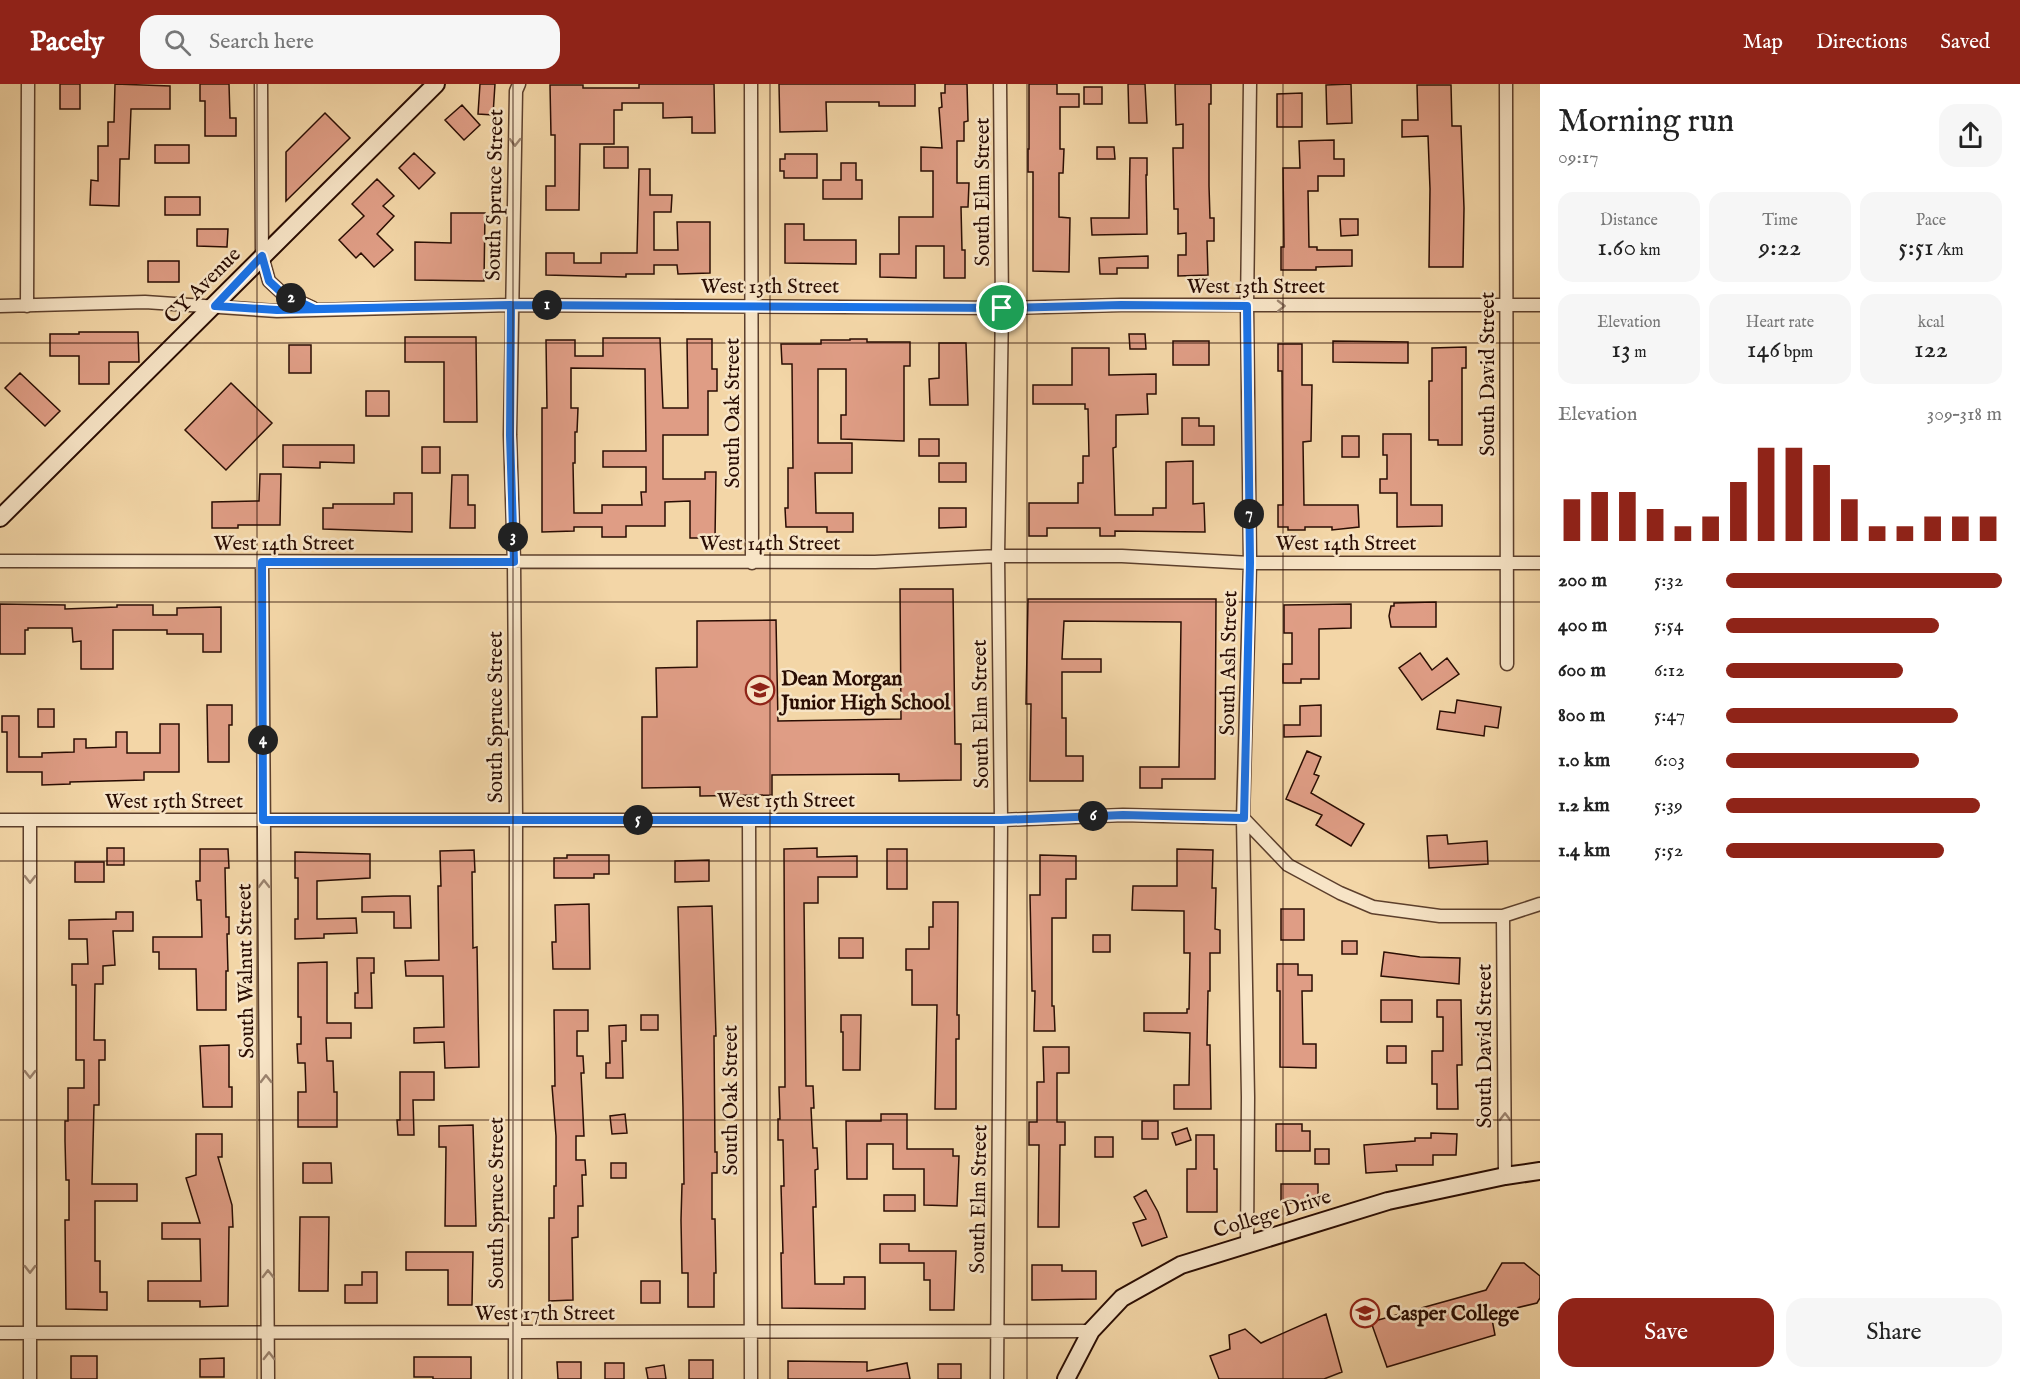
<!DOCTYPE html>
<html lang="en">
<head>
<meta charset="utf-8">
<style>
	body { margin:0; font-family:"IM FELL English",serif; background:#f6f6f6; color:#222; height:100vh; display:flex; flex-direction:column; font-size:22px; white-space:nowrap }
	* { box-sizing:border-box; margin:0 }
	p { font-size:20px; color:#767676 }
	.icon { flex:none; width:33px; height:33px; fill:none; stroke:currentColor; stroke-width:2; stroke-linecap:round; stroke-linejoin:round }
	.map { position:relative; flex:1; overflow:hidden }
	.drawer { display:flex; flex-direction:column; background:#fff; width:480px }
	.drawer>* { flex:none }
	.pin { position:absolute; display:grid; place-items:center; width:51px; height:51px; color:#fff; margin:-26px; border:3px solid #fff; border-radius:50%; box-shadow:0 2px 6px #0007 }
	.km { position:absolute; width:30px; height:30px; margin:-15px; border-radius:50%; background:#222; color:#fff; font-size:16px; line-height:30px; text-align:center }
	.round { display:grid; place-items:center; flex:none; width:63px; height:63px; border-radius:18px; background:#f6f6f6 }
	.summary { display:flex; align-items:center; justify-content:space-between; height:102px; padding:0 18px }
	h1 { font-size:33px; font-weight:600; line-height:45px }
	.stats { display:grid; grid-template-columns:repeat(3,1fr); gap:9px; height:102px; padding:6px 18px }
	.stats div { display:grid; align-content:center; border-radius:15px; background:#f6f6f6; text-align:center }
	.stats b { font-size:26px; font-weight:600 }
	.stats small { font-size:16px; font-weight:400 }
	.stats p { font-size:16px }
	.chart { height:168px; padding:12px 18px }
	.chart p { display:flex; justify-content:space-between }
	.chart svg { width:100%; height:108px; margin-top:6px; stroke:#8f2418; stroke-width:6 }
	.primary-button { display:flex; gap:12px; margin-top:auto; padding:12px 18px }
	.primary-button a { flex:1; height:69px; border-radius:18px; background:#8f2418; color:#fff; font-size:24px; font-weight:600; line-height:69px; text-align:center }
	.primary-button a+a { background:#f6f6f6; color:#222 }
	ul { padding:0 18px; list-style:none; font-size:20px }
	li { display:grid; grid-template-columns:96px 72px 1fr; align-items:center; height:45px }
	li i { height:15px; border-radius:8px; background:#8f2418 }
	header { display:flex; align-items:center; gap:36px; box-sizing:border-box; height:84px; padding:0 30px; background:#8f2418; color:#fff }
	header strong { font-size:28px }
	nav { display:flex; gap:33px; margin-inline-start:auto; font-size:21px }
	.search { width:420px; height:54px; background:#f6f6f6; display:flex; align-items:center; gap:15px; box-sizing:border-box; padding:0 21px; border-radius:18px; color:#767676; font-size:22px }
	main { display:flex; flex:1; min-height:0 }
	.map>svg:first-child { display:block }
</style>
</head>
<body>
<header>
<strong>Pacely</strong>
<div class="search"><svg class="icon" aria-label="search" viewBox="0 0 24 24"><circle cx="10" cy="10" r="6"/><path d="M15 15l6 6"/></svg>Search here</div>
<nav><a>Map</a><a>Directions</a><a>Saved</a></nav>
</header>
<main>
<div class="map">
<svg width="1540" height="1295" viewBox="0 0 1540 1295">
	<rect width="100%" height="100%" fill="#f3d6a7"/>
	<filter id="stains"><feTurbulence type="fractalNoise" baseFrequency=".00333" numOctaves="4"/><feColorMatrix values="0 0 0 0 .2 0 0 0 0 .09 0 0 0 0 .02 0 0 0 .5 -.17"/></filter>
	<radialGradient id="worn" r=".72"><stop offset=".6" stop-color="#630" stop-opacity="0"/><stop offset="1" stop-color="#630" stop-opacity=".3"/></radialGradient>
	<path fill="#df9d85" stroke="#2a0d03" stroke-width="1.5" fill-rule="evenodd" d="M60,0h20v25h-20z
		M115,0l55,2v23h-39l-2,50h-9l-1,47 -29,-1 1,-25 7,1v-35h10v-24h6z
		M200,0h29l1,34h6v18h-31v-35h-5z
		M480,0h15l-2,31 -15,-1z
		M639,0h75l1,49h-23v-16l-29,1v-15h-41v7h-8v34h-34l-1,66h-33v-24h9v-51h-4l-1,-50h33v3h56z
		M779,0h136v22h-36v-4h-53l1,29 -47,1z
		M945,0h22l1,37 -4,1v19h-7v42h12l-1,24h-7l1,43h3v28h-21v-32h-28v32l-36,-1v-23h19v-37h34v-46h-12v-24l21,1 -3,-40 3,-1 -1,-14h4z
		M1029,0h28v10h22v13h-19v42h4l-1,24h-4v44l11,1 -1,54 -36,-1v-99h-5v-23h1z
		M1128,0h17l2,39h-18z
		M1175,0h36v20h-2v82l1,32h4v23h-7l1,34 -30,1v-21h8v-22l-8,1v-25h-4l-1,-61h10v-24l-7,1z
		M1351,0l1,39 -25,1 -1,-39z
		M1417,1h34l1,41h9l3,82 -1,59h-34l1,-78 -2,-53 -26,1v-17h16z
		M1084,3h18v17h-18z
		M1302,9v34h-25v-33z
		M462,21l18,20 -16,15 -19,-20z
		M325,29l25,25 -64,63v-49z
		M1334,56v19h10v17h-26v15h-10l1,56h8v3h35v16l-36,1v3h-35v-23h3l-1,-79h17l-1,-27z
		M155,61h34v18h-34z
		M604,63h24v21h-24z
		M1097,63h17l1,12h-18z
		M414,69l21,20 -16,16 -20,-21z
		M785,70h32v24h-33v-7h-4v-12h5z
		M1130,74h17v17h-1l1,59 -55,1 -1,-17h38z
		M841,79h15v17h6v19h-39v-19h18z
		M639,85h11v26h22l-1,17h-17v38h24l-1,-28h33v51l-32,1 -1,-9h-23v9h-28v3l-80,-2v-22h28v10h27v-10h36z
		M377,95l17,17 -11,10 11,10 -17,18 16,16 -19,17 -13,-14 -5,5 -17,-18 25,-24 -12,-12z
		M165,113h35v18h-35z
		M451,129h34l-1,68 -69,-1v-38l36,1z
		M1340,135h18v16l-17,1z
		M785,140h19v16h52v24l-71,-1z
		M197,145h31l-1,18 -30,-1z
		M1148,172v12h-31v6h-17l-1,-16z
		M148,177h31v21h-31z
		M79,248h59l1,30h-30v22h-30v-28h-29v-22h29z
		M1129,250h16l1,15h-16z
		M405,253h71l1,85h-33v-60h-39z
		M603,254h57l3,70h25l-1,-69h25v30h5v22h-9v44h-45v44h42v-7h11l-1,66h-25v-37l-25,1v24h-39v11h-24v-10h-28v4l-32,1v-124h5l-1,-68h29v16h28zM571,284l74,1 1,82h-43v16h43v25h-5l1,13h-40v8h-28l-1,-50h2v-31h2l1,-24h-7z
		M850,255h17v3h43v24h-6v75l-63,-2v-24h5v-46h-28v74h34v30h-37l1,40h37v19h-26v-5h-41l-1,-19h3v-40h5l-1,-104h-10l-1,-20h40v-4h29z
		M1173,257h36v24h-36z
		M1333,257l75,1v21l-75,-1z
		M939,259h27l2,62h-38l-1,-26 10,-1z
		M1278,260h24v41h10l-1,56 -8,1 1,63h54l1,22 -27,3v-3h-27v3h-17v-3h-10v-22h5l-1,-134h-4z
		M289,261h22v28h-22z
		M1466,263v21h-4v77h-24v-5h-9v-59h3v-33z
		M1072,264h37v27l47,-1v20h-9l1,20 -32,1v32l-3,1 2,67h38v-7h13v-46l27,-1v43l11,-1 1,29 -90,-1v5h-15v-8h-53v8h-18v-33h49v-20h5v-27h6l-1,-47h-3v-5h-52v-19h39z
		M20,289l40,38 -15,15 -40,-38z
		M231,299l41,40 -46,47 -41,-40z
		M366,307h23v25h-23z
		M1182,334h17v8h15v19h-32z
		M1383,350h28v71h31v21l-45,1v-34h-17v-14h7v-24h-4z
		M1342,352h17v21h-17z
		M919,355h20v17h-20z
		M283,361h71v18l-34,-1v6l-37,-1z
		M422,363h18v26h-18z
		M939,379h27v19h-27z
		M260,390h21l-1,51h-42v3h-26v-26l47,-1z
		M452,391h16v30h7v23h-25z
		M394,409h18v39l-89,-3v-21h10v-4h61z
		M939,424h27v19l-27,1z
		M900,505h53l2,155h6v36l-62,1v-7l-127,1v20l-72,1v-9l-58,1v-71h15l-1,-49 41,-1v-46l79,-1 2,101 123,-2z
		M1028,515h188l-1,180h-53v9h-22v-21h39l2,-145 -117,-1 -2,38h39v13h-39v46h4v38h17v25h-53l1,-77h-5z
		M1436,518v25h-45l-2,-11 2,-10h3v-3z
		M0,520l65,1v4l52,-2v-2h36v10h24v-7l44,-1v45h-18v-18h-36v-4h-54v39h-32v-28l-8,1 -1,-14h-44v2h-3v24h-25z
		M1351,520v24l-32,1v50h-18v4h-18v-19h9v-31h-8v-28z
		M1420,569l12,17 15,-12 12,16 -37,26 -23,-32z
		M1457,616l44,7 -3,21 -13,-2 -1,10 -47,-7 3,-18 15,2z
		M207,621h25v20h-3v37h-21z
		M1321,621v31l-37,1v-12h16v-19z
		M38,625h16v18h-16z
		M2,632h17v41h23v-4l32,-1v-13h12v9l30,-1v-15h11v21h33v-29h19v48h-35v8l-74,2v2l-28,1v-13h-35v-40h-5z
		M1307,667l14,6 -7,17 5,2 -8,17 53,31 -13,22 -35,-21 6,-10 -36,-16z
		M1447,751l1,9 39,-3 1,23 -59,4 -2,-32z
		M107,764h17v17h-17z
		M817,764v9l40,-1v21h-39v26h-14l2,183h7l1,22h-3l2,40h4l1,21 -3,1 1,37h-3l2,77h29v-7h21v32l-83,-1 -1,-55h2l-2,-67h3l-1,-46h-5v-21h2l-1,-32h6l-1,-238z
		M200,765h28l1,19h-4l1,49h3v17h-2l1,37h-2v39h-29l-1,-41h-37v-17h-6v-15h49l-1,-37h-4l-1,-19h4z
		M887,765h20v40h-20z
		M1177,765l36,1 -1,38h4l-1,41 5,1v23h-10v38h-2l-1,54h3l1,64h-37v-24h15l1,-52 -46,-2v-18h43v-4h2l1,-56h-6v-42l-52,-1 1,-24h44z
		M474,766l1,22h-3l1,76 4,-1 2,120 -34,1 -1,-26 -30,1v-15l30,-1 -1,-51h-37l-1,-15 34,-1 -1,-74h3l-1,-35z
		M295,768l75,2v24l-53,3v38l39,-1 1,15 -33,1v4l-29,1v-20h3v-41h-3z
		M567,771h42v19h-15v4h-40v-20h13z
		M1040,771l36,1v23h-10v39h-14v88h2l1,25h-21l1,-40h-3l-2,-96h10z
		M709,776v21l-34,1v-21z
		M75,778h29v20h-29z
		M393,812h17l1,32h-17v-16h-32v-15z
		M933,818h25l-1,113h2v24h-3v70h-21l2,-104h-25v-35h-6v-21h23v-22h4z
		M589,820l1,65h-37l-1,-27h4l-1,-37z
		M712,822l4,130h-2l1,116h2v21h-5v46h3l1,54h-2v34h-26v-34h-6l-1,-53 1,-36h2l-1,-77 -5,-200z
		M1281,825h23v31h-23z
		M116,828h17v19h-20l2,34 -12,1v18h-8l-1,56h11v20h-6v45h-5l-2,79h45v17h-42v60h5v31h7v18l-41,-1 -1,-89h4v-40h-3l-1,-39v-20h3v-33h16v-28h-8v-75h-4v-21h16l-1,-25h-18v-19l47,-1z
		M1093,851h17v17h-17z
		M839,854h24v20h-24z
		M1342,857h15v13h-15z
		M1384,868l36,5 40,1 -1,26 -78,-8z
		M357,874h17v15h-3l1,35h-17v-15h3z
		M327,878v61h24v15h-25l1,23h6l1,31h3v35h-39v-35h8l-1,-29h-7l-1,-19h4v-27h-3v-54z
		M1277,880h21v11h14v16h-10l1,53h13v24l-36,-1v-76h-3z
		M1381,916h31v22h-31z
		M1437,916h24l1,65h-5l1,44h-21v-25h-5v-33h11v-34h-6z
		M554,926h34v21h-11v25h6l1,17h-3l3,63h-8v24h9l1,15h-4l1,31h-5v31l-6,1 1,62 -24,1v-83h5v-32h2v-50l-4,-50h3z
		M641,931h17v15h-17z
		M841,931h20l-1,55h-17v-38h-2z
		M626,941v16h-4l1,37h-17v-15h4l-1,-37z
		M229,961v42h3v20h-29l-3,-61z
		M1387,962h19v17h-19z
		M1043,963h26v26h-12v49h8v23h-5l-1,82h-21l1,-82h-10v-23h8v-40h7z
		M400,988h34v28h-21l1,35h-16l-1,-15h3z
		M625,1030l2,19 -15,1 -2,-18z
		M881,1030h26v35h46v7h6l-2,50 -33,-1v-36h-31v-25h-26v35h-20l-1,-58h35z
		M1142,1037h16v18h-16z
		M1276,1040h26v7h8v20h-34z
		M473,1041l3,101h-31l1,-79h-7v-21z
		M1187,1044l4,12 -15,5 -4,-12z
		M1431,1049l26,1 -1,21h-23v10h-37l1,6 -31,2 -2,-28 51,-4v-3h16z
		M196,1050h26v23h-4l14,48 1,22h-4l-1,79 -28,1v-6h-52v-20h53l-1,-42h-38v-16h38l-14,-45 10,-3z
		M1196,1051h18v34h3v43h-30v-43h9z
		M1095,1053h18v20h-18z
		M1315,1065h14v15h-14z
		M303,1079h28l1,20h-29z
		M611,1079h15v15h-15z
		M1281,1100h37v19h-37z
		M1146,1106l12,22 9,25 -25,9 -9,-23 13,-4 -12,-22z
		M884,1111h31v16h-31z
		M300,1133h29l-1,74h-29z
		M880,1160h29v7h47l-2,59h-24v-30h-6v-17h-44z
		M406,1168h67l-1,53h-24v-35h-42z
		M1502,1179h22l16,13v22l-3,5 -46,11 4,21 -108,32 -16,-45 115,-32z
		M1032,1181h30v6h34v28l-64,1z
		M362,1188h15v31h-32v-18h17z
		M641,1197h19v22h-19z
		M1326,1230l16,58 -18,7h-105l-9,-23 20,-7 -1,-14 16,-6 16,14z
		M71,1272h26v23h-26z
		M414,1273h57v22h-38v-2h-19z
		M224,1274v19h-24v-18z
		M689,1276h24v19h-24z
		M788,1277l79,1v9l40,-8 3,16h-122z
		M557,1278h24v17h-23z
		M605,1279h19v16h-19z
		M938,1280h23v15h-23z
		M664,1281l2,14h-18l-2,-11z"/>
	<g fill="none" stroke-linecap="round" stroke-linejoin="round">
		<g stroke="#5c3f2c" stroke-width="15">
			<path id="street" d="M261,0l1,172 7,25 14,13 30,14
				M751,0l1,479
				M1506,0l1,580
				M0,222l145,-4 132,9 234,-6 491,3 119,-3h419
				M27,222l1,-222
				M0,477l875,1 123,-6h124l128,7h290
				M262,478l6,817
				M0,736h1001l122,-5 120,3 45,47 52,28 33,14 67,9h63l37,-12
				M749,736l2,559
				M1503,832l2,260
				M1247,1160l1,-147 -5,-279 7,-255 -3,-256 3,-223
				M0,1249l1091,-2
				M30,1295v-559
				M515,1295l1,-559 -2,-258 -4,-127 6,-344 3,-7
				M997,1295l4,-559 -3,-264 4,-248 -2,-224"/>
		</g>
		<g stroke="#2a0d03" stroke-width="20">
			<path id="secondary" d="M0,434l436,-434
				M1066,1295l25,-48 31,-33 59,-33 207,-64 117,-25 35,-5"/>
		</g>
		<use href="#street" stroke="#f7e4c6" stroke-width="12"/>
		<use href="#secondary" stroke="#f7e4c6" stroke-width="16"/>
	</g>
	<defs><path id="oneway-chevron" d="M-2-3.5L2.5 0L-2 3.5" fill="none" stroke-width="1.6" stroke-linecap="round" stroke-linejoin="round" transform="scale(1.5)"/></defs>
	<g stroke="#9b836e">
		<use href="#oneway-chevron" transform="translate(515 58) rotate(91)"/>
		<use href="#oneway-chevron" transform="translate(1281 222) rotate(-1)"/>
		<use href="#oneway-chevron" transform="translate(30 795) rotate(90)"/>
		<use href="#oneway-chevron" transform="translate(264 800) rotate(-91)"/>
		<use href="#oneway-chevron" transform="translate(30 990) rotate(90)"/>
		<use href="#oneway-chevron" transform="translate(266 995) rotate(-91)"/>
		<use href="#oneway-chevron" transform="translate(1505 1033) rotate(-90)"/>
		<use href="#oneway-chevron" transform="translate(30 1185) rotate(90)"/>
		<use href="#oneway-chevron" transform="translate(268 1190) rotate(-91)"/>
		<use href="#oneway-chevron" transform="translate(269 1272) rotate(-90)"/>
	</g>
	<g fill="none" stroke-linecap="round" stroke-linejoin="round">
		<g stroke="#fff" stroke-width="12">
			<path id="route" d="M1002,224l-491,-3 -234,5 -62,-4 47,-50 7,25 14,13 32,15 196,-4 -1,130 4,127h-252l1,258h738l122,-5 121,3 6,-255 -3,-257 -126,-1 -119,3"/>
		</g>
		<use href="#route" stroke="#1a73e8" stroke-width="8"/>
	</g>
	<path fill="none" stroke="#2a0d03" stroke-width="1.5" stroke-opacity="0.55" d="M257,0v1295M513,0v1295M770,0v1295M1027,0v1295M1283,0v1295M0,259h1540M0,518h1540M0,777h1540M0,1036h1540"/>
	<defs>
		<g id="school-ring" transform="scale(1.5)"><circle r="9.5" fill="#f7e4c6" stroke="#8f2418" stroke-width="1.5"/><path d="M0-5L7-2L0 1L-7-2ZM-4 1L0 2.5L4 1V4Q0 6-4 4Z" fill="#8f2418"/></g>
		<g id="university-ring" transform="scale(1.5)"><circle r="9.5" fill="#f7e4c6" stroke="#8f2418" stroke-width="1.5"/><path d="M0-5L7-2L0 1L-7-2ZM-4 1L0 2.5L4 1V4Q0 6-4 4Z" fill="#8f2418"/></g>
	</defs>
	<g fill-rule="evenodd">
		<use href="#school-ring" x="760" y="606"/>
		<use href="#university-ring" x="1365" y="1229"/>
	</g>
	<g text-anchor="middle" stroke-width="5" stroke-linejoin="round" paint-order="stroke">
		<g font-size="21" fill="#2a0d03" stroke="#f7e4c6">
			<text transform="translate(982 108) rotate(-90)" y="7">South Elm Street</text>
			<text transform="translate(494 111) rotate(-89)" y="7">South Spruce Street</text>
			<text transform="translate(202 201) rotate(-45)" y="7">CY Avenue</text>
			<text x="770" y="209">West 13th Street</text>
			<text x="1256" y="209">West 13th Street</text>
			<text transform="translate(1487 290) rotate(-90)" y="7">South David Street</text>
			<text transform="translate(732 329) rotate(-90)" y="7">South Oak Street</text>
			<text x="284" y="466">West 14th Street</text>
			<text x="770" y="466">West 14th Street</text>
			<text x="1346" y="466">West 14th Street</text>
			<text transform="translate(1228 579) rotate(-89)" y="7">South Ash Street</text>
			<text transform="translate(980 630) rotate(-91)" y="7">South Elm Street</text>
			<text transform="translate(495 633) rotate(-90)" y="7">South Spruce Street</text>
			<text x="786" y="723">West 15th Street</text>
			<text x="174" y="724">West 15th Street</text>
			<text transform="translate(245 887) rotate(-91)" y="7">South Walnut Street</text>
			<text transform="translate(1484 962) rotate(-90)" y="7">South David Street</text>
			<text transform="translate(730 1016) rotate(-90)" y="7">South Oak Street</text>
			<text transform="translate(978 1115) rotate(-89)" y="7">South Elm Street</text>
			<text transform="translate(496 1119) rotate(-90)" y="7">South Spruce Street</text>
			<text transform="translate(1272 1129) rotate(-17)" y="7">College Drive</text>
			<text x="545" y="1236">West 17th Street</text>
		</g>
		<g font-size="21" font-weight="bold" fill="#2a0d03" stroke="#f7e4c6" text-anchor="start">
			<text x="781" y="601">Dean Morgan<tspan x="781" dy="24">Junior High School</tspan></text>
			<text x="1386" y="1236">Casper College</text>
		</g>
	</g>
	<rect width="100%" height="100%" filter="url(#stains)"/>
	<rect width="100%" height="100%" fill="url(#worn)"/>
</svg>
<div class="pin" style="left:1002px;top:224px;background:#1e9e55"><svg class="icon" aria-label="arrive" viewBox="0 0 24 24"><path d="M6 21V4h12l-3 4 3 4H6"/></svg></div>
<b class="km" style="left:547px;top:221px">1</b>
<b class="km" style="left:291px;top:214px">2</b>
<b class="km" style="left:513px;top:453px">3</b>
<b class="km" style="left:263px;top:656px">4</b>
<b class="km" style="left:638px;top:736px">5</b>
<b class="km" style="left:1093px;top:732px">6</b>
<b class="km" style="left:1249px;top:430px">7</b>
</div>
<section class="drawer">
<div class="summary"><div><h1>Morning run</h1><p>09:17</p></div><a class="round"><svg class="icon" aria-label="share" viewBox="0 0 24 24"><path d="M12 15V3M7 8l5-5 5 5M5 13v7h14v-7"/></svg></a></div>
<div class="stats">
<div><p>Distance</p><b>1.60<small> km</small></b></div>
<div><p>Time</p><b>9:22</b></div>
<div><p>Pace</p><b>5:51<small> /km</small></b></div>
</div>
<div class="stats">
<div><p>Elevation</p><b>13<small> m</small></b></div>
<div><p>Heart rate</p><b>146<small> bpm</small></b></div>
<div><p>kcal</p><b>122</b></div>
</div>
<div class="chart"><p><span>Elevation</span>309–318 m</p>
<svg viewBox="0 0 160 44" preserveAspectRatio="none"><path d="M5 44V27M15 44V24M25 44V24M35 44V31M45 44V38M55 44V34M65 44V20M75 44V6M85 44V6M95 44V13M105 44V27M115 44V38M125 44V38M135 44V34M145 44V34M155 44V34"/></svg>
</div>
<ul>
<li><b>200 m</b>5:32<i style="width:100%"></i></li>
<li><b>400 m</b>5:54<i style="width:77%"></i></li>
<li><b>600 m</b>6:12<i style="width:64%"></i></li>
<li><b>800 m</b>5:47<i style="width:84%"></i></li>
<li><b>1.0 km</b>6:03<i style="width:70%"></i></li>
<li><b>1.2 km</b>5:39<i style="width:92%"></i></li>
<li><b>1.4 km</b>5:52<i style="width:79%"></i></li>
</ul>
<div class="primary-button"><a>Save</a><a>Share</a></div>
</section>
</main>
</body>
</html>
